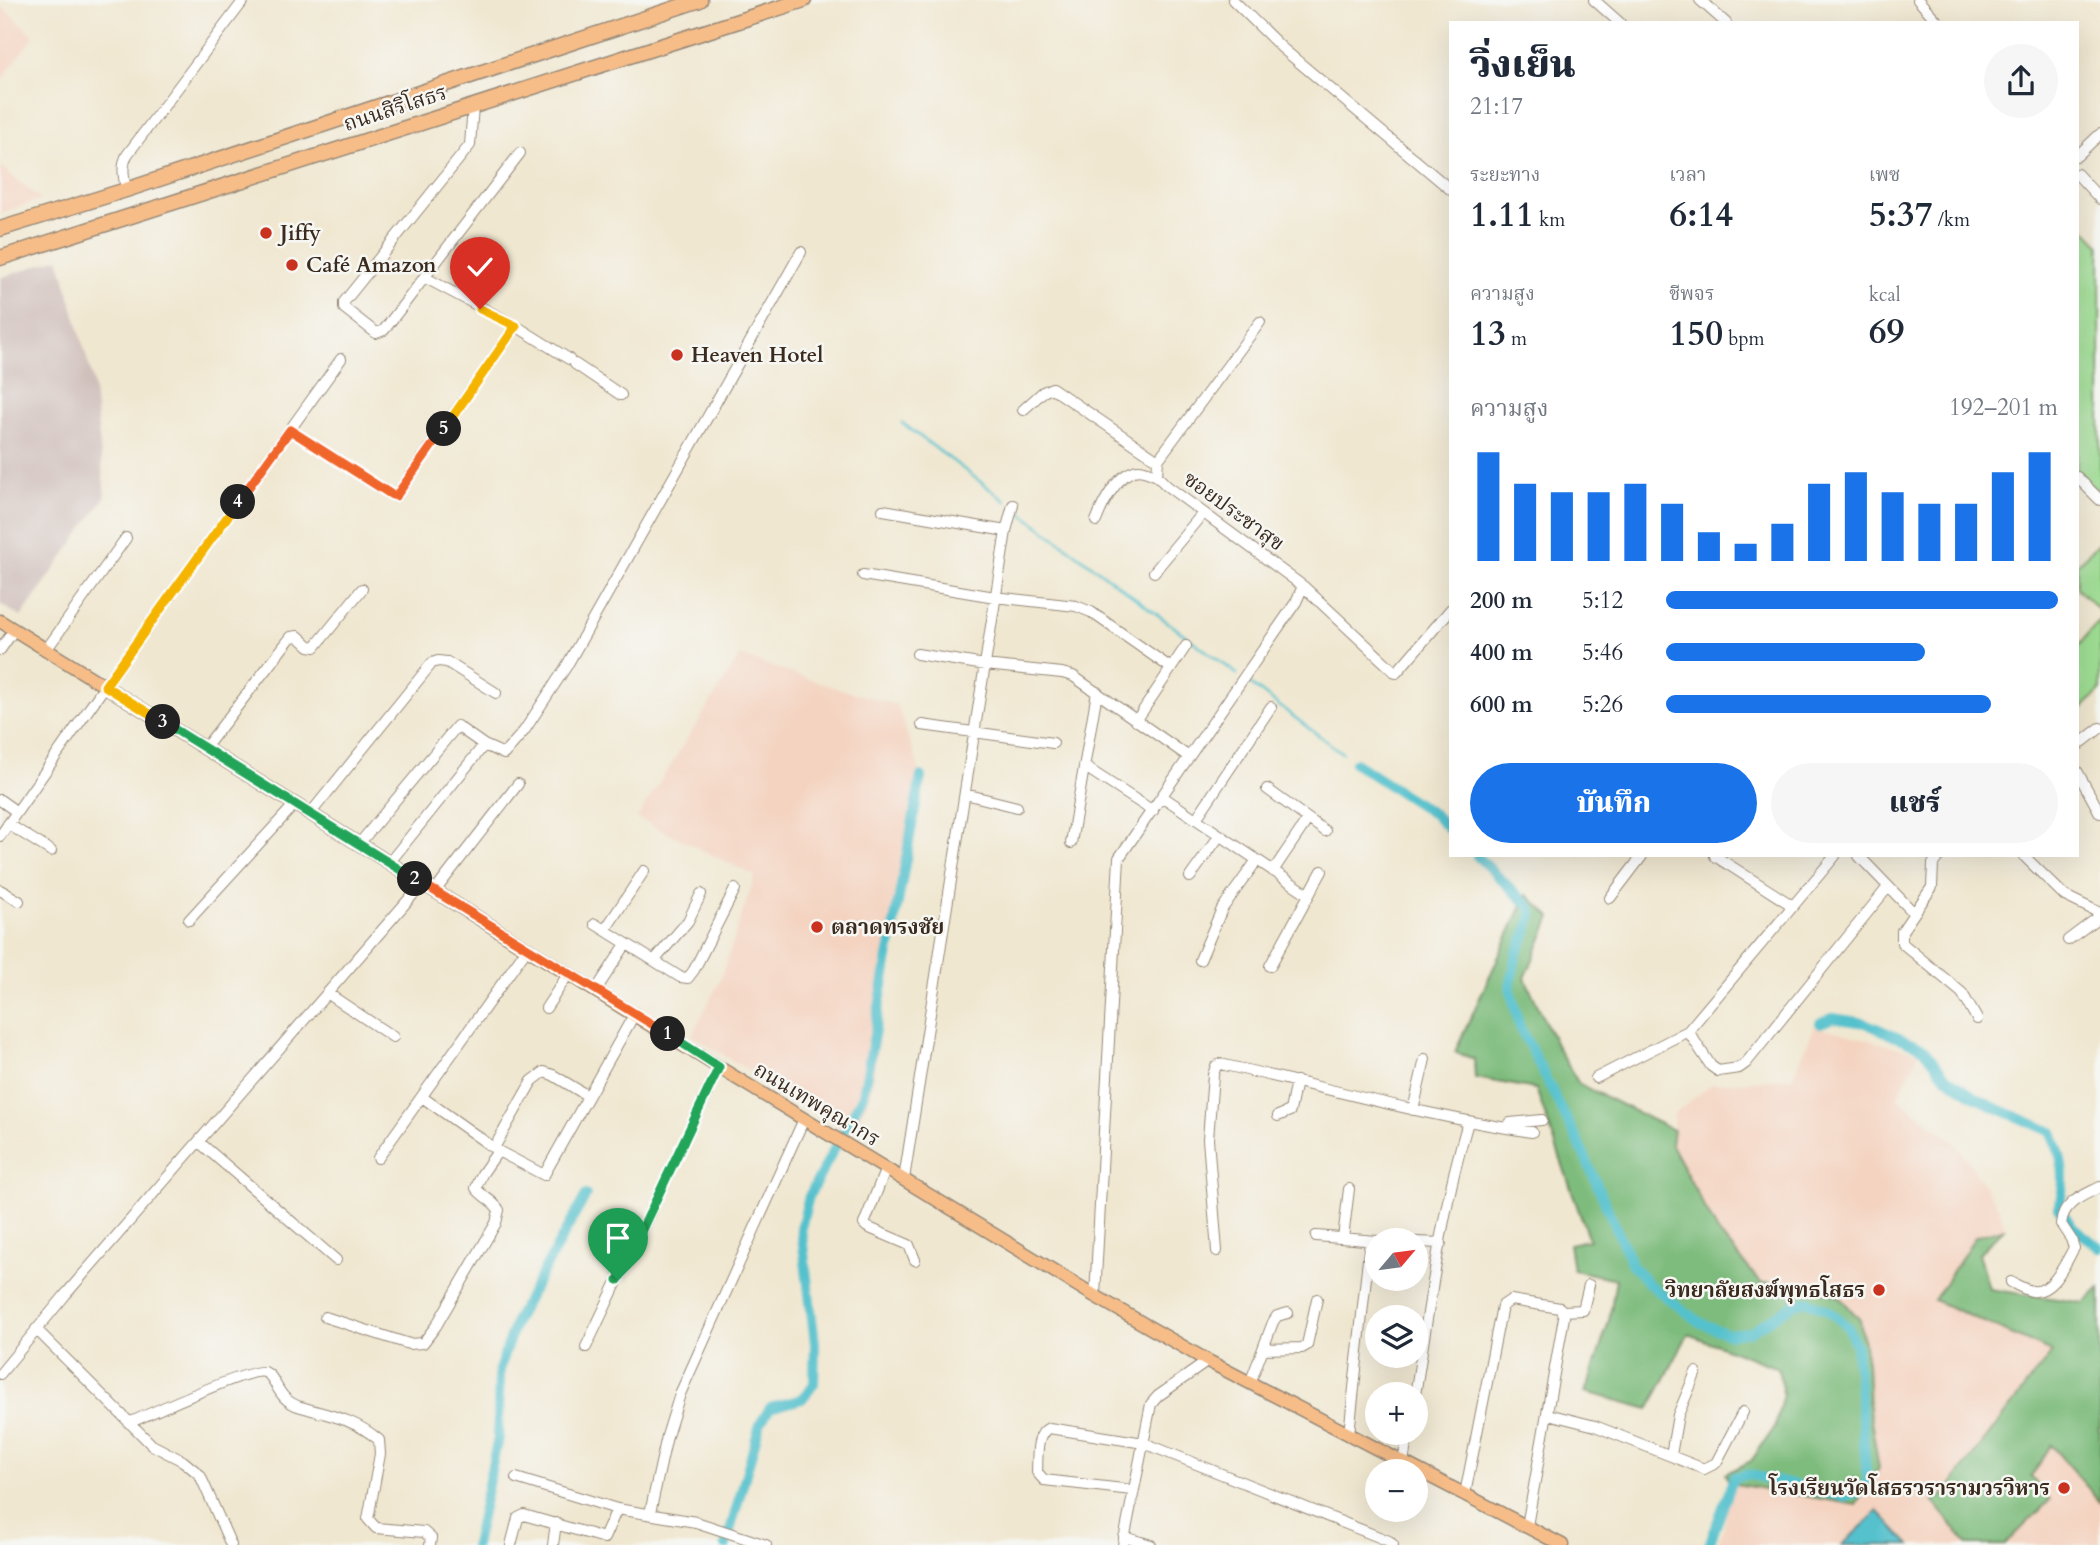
<!DOCTYPE html>
<html lang="th">
<head>
<meta charset="utf-8">
<style>
	body { margin:0; font-family:Cardo,"Noto Serif Thai",serif; background:#f6f6f7; color:#1f2937; height:100vh; display:flex; flex-direction:column; font-size:26px; white-space:nowrap }
	* { box-sizing:border-box; margin:0 }
	p { font-size:23px; color:#747a83 }
	.icon { flex:none; width:38px; height:38px; fill:none; stroke:currentColor; stroke-width:2; stroke-linecap:round; stroke-linejoin:round }
	.map { position:relative; flex:1; overflow:hidden }
	.drawer { position:absolute; left:1449px; top:21px; width:630px; height:836px; display:flex; flex-direction:column; background:#fff; border-radius:0px; box-shadow:0 7px 28px #0002 }
	.drawer>* { flex:none }
	.needle { width:46px; rotate:61deg }
	.tools { position:absolute; left:1365px; top:1228px; display:grid; gap:14px }
	.tools a { display:grid; place-items:center; width:63px; height:63px; border-radius:50%; background:#fff; box-shadow:0 7px 28px #0002; font-size:35px }
	.pin { position:absolute; display:grid; place-items:center; width:60px; height:60px; color:#fff; margin:-72px -30px; border-radius:50% 50% 50% 0; rotate:-45deg; box-shadow:0 0 7px #0007 }
	.pin .icon { rotate:45deg }
	.km { position:absolute; width:35px; height:35px; margin:-18px; border-radius:50%; background:#222; color:#fff; font-size:19px; line-height:35px; text-align:center }
	.round { display:grid; place-items:center; flex:none; width:74px; height:74px; border-radius:37px; background:#f6f6f7 }
	.headline { display:flex; align-items:center; justify-content:space-between; height:119px; padding:0 21px }
	h1 { font-size:38px; font-weight:800; line-height:52px }
	.metrics { display:grid; grid-template-columns:repeat(3,1fr); gap:10px; height:119px; padding:7px 21px }
	.metrics div { display:grid; align-content:center }
	.metrics b { font-size:35px; font-weight:800 }
	.metrics small { font-size:19px; font-weight:400 }
	.metrics p { font-size:19px }
	.chart { height:196px; padding:14px 21px }
	.chart p { display:flex; justify-content:space-between }
	.chart svg { width:100%; height:126px; margin-top:7px; stroke:#1a73e8; stroke-width:6 }
	.primary-button { display:flex; gap:14px; margin-top:auto; padding:14px 21px }
	.primary-button a { flex:1; height:80px; border-radius:42px; background:#1a73e8; color:#fff; font-size:28px; font-weight:800; line-height:80px; text-align:center }
	.primary-button a+a { background:#f6f6f7; color:#1f2937 }
	ul { padding:0 21px; list-style:none; font-size:23px }
	li { display:grid; grid-template-columns:112px 84px 1fr; align-items:center; height:52px }
	li i { height:18px; border-radius:9px; background:#1a73e8 }
	.map>svg:first-child { display:block }
</style>
</head>
<body>
<div class="map">
<svg width="2100" height="1545" viewBox="0 0 2100 1545">
	<rect width="100%" height="100%" fill="#f6f6f2"/>
	<filter id="ink" filterUnits="userSpaceOnUse"><feTurbulence type="fractalNoise" baseFrequency=".0143" numOctaves="2"/><feDisplacementMap in="SourceGraphic" scale="14" xChannelSelector="R" yChannelSelector="G"/><feConvolveMatrix kernelMatrix="1 2 1 2 8 2 1 2 1" color-interpolation-filters="sRGB"/></filter>
	<filter id="wash" filterUnits="userSpaceOnUse"><feTurbulence type="fractalNoise" baseFrequency=".00686" numOctaves="4" result="noise"/><feDisplacementMap in="SourceGraphic" scale="28" xChannelSelector="R" yChannelSelector="G"/><feGaussianBlur stdDeviation="1.57" result="paint"/><feColorMatrix in="noise" values="0 0 0 0 0 0 0 0 0 0 0 0 0 0 0 0 0 1.4 0 .05"/><feComposite in="paint" operator="in"/></filter>
	<g filter="url(#wash)">
		<rect width="100%" height="100%" fill="#f0e7d0"/>
		<path fill="#f4d3c0" d="M0,5l34,31 -34,45z
			M0,166l41,33 -41,14z
			M740,656l96,32 61,17 22,63 -49,329 -20,37 -158,-99 29,-57 34,-102 -118,-58z
			M1815,1026l104,27 -22,44 59,46 43,65 6,20 -30,9 -40,63 117,52 -109,143 -10,7 35,43h-251l6,-14 7,-48 126,22 23,-37 -10,-59 -2,-47 -75,-79h-31l-43,-51 -47,-87 3,-31 38,-30 80,-6z
			M2051,1445l49,57v43h-94l43,-45 -18,-23z"/>
		<path fill="#d0c0bc" d="M59,258l34,122 12,117 -84,120 -21,-13v-326z"/>
		<path fill="#9edd93" stroke="#6c8458" stroke-width="2" d="M2077,221l23,24v249l-23,-24z
			M2100,542v69l-23,-23v-24z
			M2100,620v71l-23,22v-66z"/>
		<path fill="#7ebc7d" stroke="#5c734e" stroke-width="2" d="M1527,895l24,22 -26,61 31,67 23,39 94,46 -2,15 47,87 43,51h31l47,13 21,24 7,42 2,47 10,59 -23,37 -126,-22 -5,-9 26,-13 24,-34 8,-33 -5,-26 -90,-34 -39,75 -63,-17 23,-71 7,-42 -43,-9 -4,-26 20,-4 -53,-151 -61,-11 -1,-19 -19,-7z
			M2005,1228l-26,25 10,36 95,14 16,-15v214l-49,-57 -20,32 19,23 -45,45h-37l-35,-43 10,-7 109,-143 -118,-52 41,-63z"/>
		<path fill="#55c1cd" stroke="#487676" stroke-width="2" d="M1878,1511l32,34h-68z"/>
		<g fill="none" stroke-linecap="round" stroke-linejoin="round">
			<path stroke="#55c1cd" stroke-width="2.5" d="M902,423l104,78
				M1019,511l218,163
				M1250,684l92,69"/>
			<path stroke="#55c1cd" stroke-width="10" d="M1355,763l80,52 16,16
				M1477,856l54,52 1,7 -5,17 -10,21 -7,34 9,38 64,127 49,113 18,20 51,38 27,11 21,-2 44,-27 15,-4 21,10 19,16 8,19 11,135 -8,12 -15,4 -97,-23 -13,3 -25,68
				M1820,1023l13,-5 32,5 59,26 21,27 19,14 25,15 63,27c12,30 14,45 7,76l14,19 27,21
				M475,1545l23,-107 1,-68 17,-50 70,-125
				M726,1545l34,-121 10,-16 32,-9 12,-15 1,-41 -14,-115 8,-32 54,-101 58,-319"/>
		</g>
	</g>
	<g filter="url(#ink)">
		<g fill="none" stroke-linecap="round" stroke-linejoin="round">
			<g stroke="#968877" stroke-width="12">
				<path id="minor" d="M1233,0l49,48 169,142
					M1594,0l26,23
					M1700,0l26,23
					M1918,0l21,23
					M473,106l-3,39 -126,157v6l32,25 8,-3 136,-177
					M2077,156l23,-22
					M2077,174l23,25
					M126,190c-2,-13 -5,-23 1,-35l117,-155
					M424,277l92,49 53,33
					M1260,322l-102,138 -1,16 10,10 136,100 93,87 55,-64
					M575,364l46,31
					M1023,410l20,-18 9,-4 106,72
					M290,430l102,65 4,1 120,-170
					M2077,477l23,23
					M883,510l123,21
					M1096,521c6,-16 20,-45 38,-50 7,-3 16,2 23,5
					M1154,572l49,-59
					M863,575l132,22 81,9 15,6 80,56
					M0,650l14,-20
					M46,650l80,-112
					M917,654l68,11 77,8 11,3 116,81
					M1136,721l50,-75
					M922,725l131,18
					M2077,746l23,-18
					M205,748l86,-111 7,-1 11,10 6,1 47,-58
					M1085,767l68,44
					M2077,771l23,42
					M1267,789l58,42
					M965,794l52,13
					M1163,797l145,97
					M0,800l17,12
					M310,814l122,-151 6,-2 9,1 49,31
					M1196,819l75,-112
					M8,824l43,27
					M0,836l105,-150 236,-327
					M1071,843l26,-151
					M359,844l98,-118 27,19 20,9 20,-23 42,-64 235,-415
					M1715,856l78,50
					M1859,856l52,54
					M1939,856l-6,8 -1,23 -30,44v12l60,50 15,26
					M2024,856l41,40 35,17
					M389,863l95,-118
					M1273,871l35,-52
					M1190,877l30,-42
					M0,890l19,11
					M435,891l83,-107
					M1610,898l32,-42
					M189,920l106,-116
					M595,924l85,53 8,1 6,-8 41,-81
					M605,930l39,-59
					M2068,940l32,-24
					M1200,960l22,-51 35,-49
					M654,961l34,-40 13,-27
					M1270,966l52,-95
					M596,990l30,-46
					M327,993l66,44
					M546,1008l23,-35
					M1688,1031l23,35 7,5 21,-3 7,-5 142,-176
					M1596,1078l92,-47 147,-175
					M422,1097l76,54 46,24 91,-162
					M1413,1110l12,-51
					M1278,1116l12,-5 6,-30
					M1507,1128l3,-5 32,-3
					M199,1142l137,118
					M494,1148l38,-67 12,-9 9,3 35,21
					M378,1158l150,-211
					M886,1168l-22,56 3,3 42,18 6,15
					M904,1179l102,-648 7,-26
					M1316,1236l61,5
					M1343,1238l6,-49
					M1416,1242l25,1
					M1217,1251l-9,-112 5,-64 3,-9 4,-2c105,23 207,53 312,68
					M2011,1282c6,3 14,8 21,9 21,3 33,-28 42,-43l-3,-9 -10,-15c2,-22 22,-28 39,-37
					M1095,1296l24,-438 177,-256 7,-16
					M1563,1311l20,-1 6,-25
					M325,1317l84,27 14,-1 13,-17 60,-103 3,-13c-6,-10 -17,-13 -23,-22l6,-14 16,-23
					M36,1329l116,116 31,16 17,14 31,70
					M586,1347l133,-280
					M1264,1349l38,-1 5,-3 10,-46
					M0,1374l66,-80 357,-411
					M1250,1383l23,-61 4,-6 11,-3
					M1415,1395c15,-91 26,-184 53,-273
					M1548,1414l47,12 109,43 12,-6 27,-51
					M129,1423c20,-9 121,-55 135,-51 13,3 11,28 37,35 31,9 53,12 78,33l1,14 -12,65 8,9 48,4 7,6 -1,7
					M1349,1434l21,-193
					M1671,1455l7,-40 18,-43
					M1403,1462l5,-29
					M516,1478l101,31 79,13 70,23
					M1132,1490l-88,-10 -7,-8c1,-14 -2,-38 12,-44l95,15 245,98 4,4
					M1465,1494l37,-188 9,-6 49,8 4,9 -37,209
					M650,1513l17,-77 13,-42 124,-275
					M1124,1537l27,8
					M511,1545l7,-27 6,-3 80,23 13,-29
					M553,1545l3,-22
					M1123,1545l28,-141 7,-8 50,-35"/>
			</g>
			<g stroke="#968877" stroke-width="15">
				<path id="major" d="M0,621l710,441 385,234 113,65 354,184"/>
			</g>
			<g stroke="#968877" stroke-width="17">
				<path id="highway" d="M0,229l126,-39 574,-190
					M0,258l804,-258"/>
			</g>
			<use href="#minor" stroke="#fff" stroke-width="10"/>
			<use href="#major" stroke="#f7bd88" stroke-width="12"/>
			<use href="#highway" stroke="#f7bd88" stroke-width="14"/>
		</g>
	</g>
	<g fill="none" stroke-linecap="round" stroke-linejoin="round" filter="url(#ink)">
		<g stroke="#fff" stroke-width="14">
			<path id="split-1" d="M618,1280l101,-213 -51,-33"/>
		</g>
		<g stroke="#fff" stroke-width="14">
			<path id="split-2" d="M415,879l253,155"/>
		</g>
		<g stroke="#fff" stroke-width="14">
			<path id="split-3" d="M163,722l252,157"/>
		</g>
		<g stroke="#fff" stroke-width="14">
			<path id="split-4" d="M163,722l-58,-36 133,-184"/>
		</g>
		<g stroke="#fff" stroke-width="14">
			<path id="split-5" d="M238,502l52,-72 102,65 4,1 48,-67"/>
		</g>
		<g stroke="#fff" stroke-width="14">
			<path id="split-6" d="M444,429l72,-103 -36,-17"/>
		</g>
		<use href="#split-1" stroke="#22a559" stroke-width="9"/>
		<use href="#split-2" stroke="#f0652b" stroke-width="9"/>
		<use href="#split-3" stroke="#22a559" stroke-width="9"/>
		<use href="#split-4" stroke="#f5b400" stroke-width="9"/>
		<use href="#split-5" stroke="#f0652b" stroke-width="9"/>
		<use href="#split-6" stroke="#f5b400" stroke-width="9"/>
	</g>
	<g fill="#c8321e" stroke="#f6f6f2" stroke-width="2.5">
		<circle cx="266" cy="233" r="7"/>
		<circle cx="292" cy="265" r="7"/>
		<circle cx="677" cy="355" r="7"/>
		<circle cx="817" cy="927" r="7"/>
		<circle cx="1879" cy="1290" r="7"/>
		<circle cx="2064" cy="1488" r="7"/>
	</g>
	<g text-anchor="middle" stroke-width="5" stroke-linejoin="round" paint-order="stroke">
		<g font-size="21" fill="#3b2a1e" stroke="#f6f6f2">
			<text transform="translate(395 108) rotate(-18)" y="7">ถนนสิริโสธร</text>
			<text transform="translate(1234 511) rotate(36)" y="7">ซอยประชาสุข</text>
			<text transform="translate(817 1104) rotate(31)" y="7">ถนนเทพคุณากร</text>
		</g>
		<g font-size="21" font-weight="bold" fill="#3b2a1e" stroke="#f6f6f2" text-anchor="start">
			<text x="280" y="240">Jiffy</text>
			<text x="306" y="272">Café Amazon</text>
			<text x="691" y="362">Heaven Hotel</text>
			<text x="831" y="934">ตลาดทรงชัย</text>
			<text x="1865" y="1297" text-anchor="end">วิทยาลัยสงฆ์พุทธโสธร</text>
			<text x="2050" y="1495" text-anchor="end">โรงเรียนวัดโสธรวรารามวรวิหาร</text>
		</g>
	</g>
</svg>
<div class="tools">
<a><svg class="needle" viewBox="-14 -14 28 28"><path d="M0-13l5 13h-10z" fill="#e53935"/><path d="M0 13l5-13h-10z" fill="#747a83"/></svg></a>
<a><svg class="icon" aria-label="layers" viewBox="0 0 24 24"><path d="M12 4l9 5-9 5-9-5zM3 14l9 5 9-5"/></svg></a>
<a>+</a>
<a>−</a>
</div>
<div class="pin" style="left:618px;top:1280px;background:#1e9e55"><svg class="icon" aria-label="arrive" viewBox="0 0 24 24"><path d="M6 21V4h12l-3 4 3 4H6"/></svg></div>
<div class="pin" style="left:480px;top:309px;background:#d93025"><svg class="icon" aria-label="check" viewBox="0 0 24 24"><path d="M5 12l5 5 9-10"/></svg></div>
<b class="km" style="left:668px;top:1034px">1</b>
<b class="km" style="left:415px;top:879px">2</b>
<b class="km" style="left:163px;top:722px">3</b>
<b class="km" style="left:238px;top:502px">4</b>
<b class="km" style="left:444px;top:429px">5</b>
<section class="drawer">
<div class="headline"><div><h1>วิ่งเย็น</h1><p>21:17</p></div><a class="round"><svg class="icon" aria-label="share" viewBox="0 0 24 24"><path d="M12 15V3M7 8l5-5 5 5M5 13v7h14v-7"/></svg></a></div>
<div class="metrics">
<div><p>ระยะทาง</p><b>1.11<small> km</small></b></div>
<div><p>เวลา</p><b>6:14</b></div>
<div><p>เพซ</p><b>5:37<small> /km</small></b></div>
</div>
<div class="metrics">
<div><p>ความสูง</p><b>13<small> m</small></b></div>
<div><p>ชีพจร</p><b>150<small> bpm</small></b></div>
<div><p>kcal</p><b>69</b></div>
</div>
<div class="chart"><p><span>ความสูง</span>192–201 m</p>
<svg viewBox="0 0 160 44" preserveAspectRatio="none"><path d="M5 44V6M15 44V17M25 44V20M35 44V20M45 44V17M55 44V24M65 44V34M75 44V38M85 44V31M95 44V17M105 44V13M115 44V20M125 44V24M135 44V24M145 44V13M155 44V6"/></svg>
</div>
<ul>
<li><b>200 m</b>5:12<i style="width:100%"></i></li>
<li><b>400 m</b>5:46<i style="width:66%"></i></li>
<li><b>600 m</b>5:26<i style="width:83%"></i></li>
</ul>
<div class="primary-button"><a>บันทึก</a><a>แชร์</a></div>
</section>
</div>
</body>
</html>
